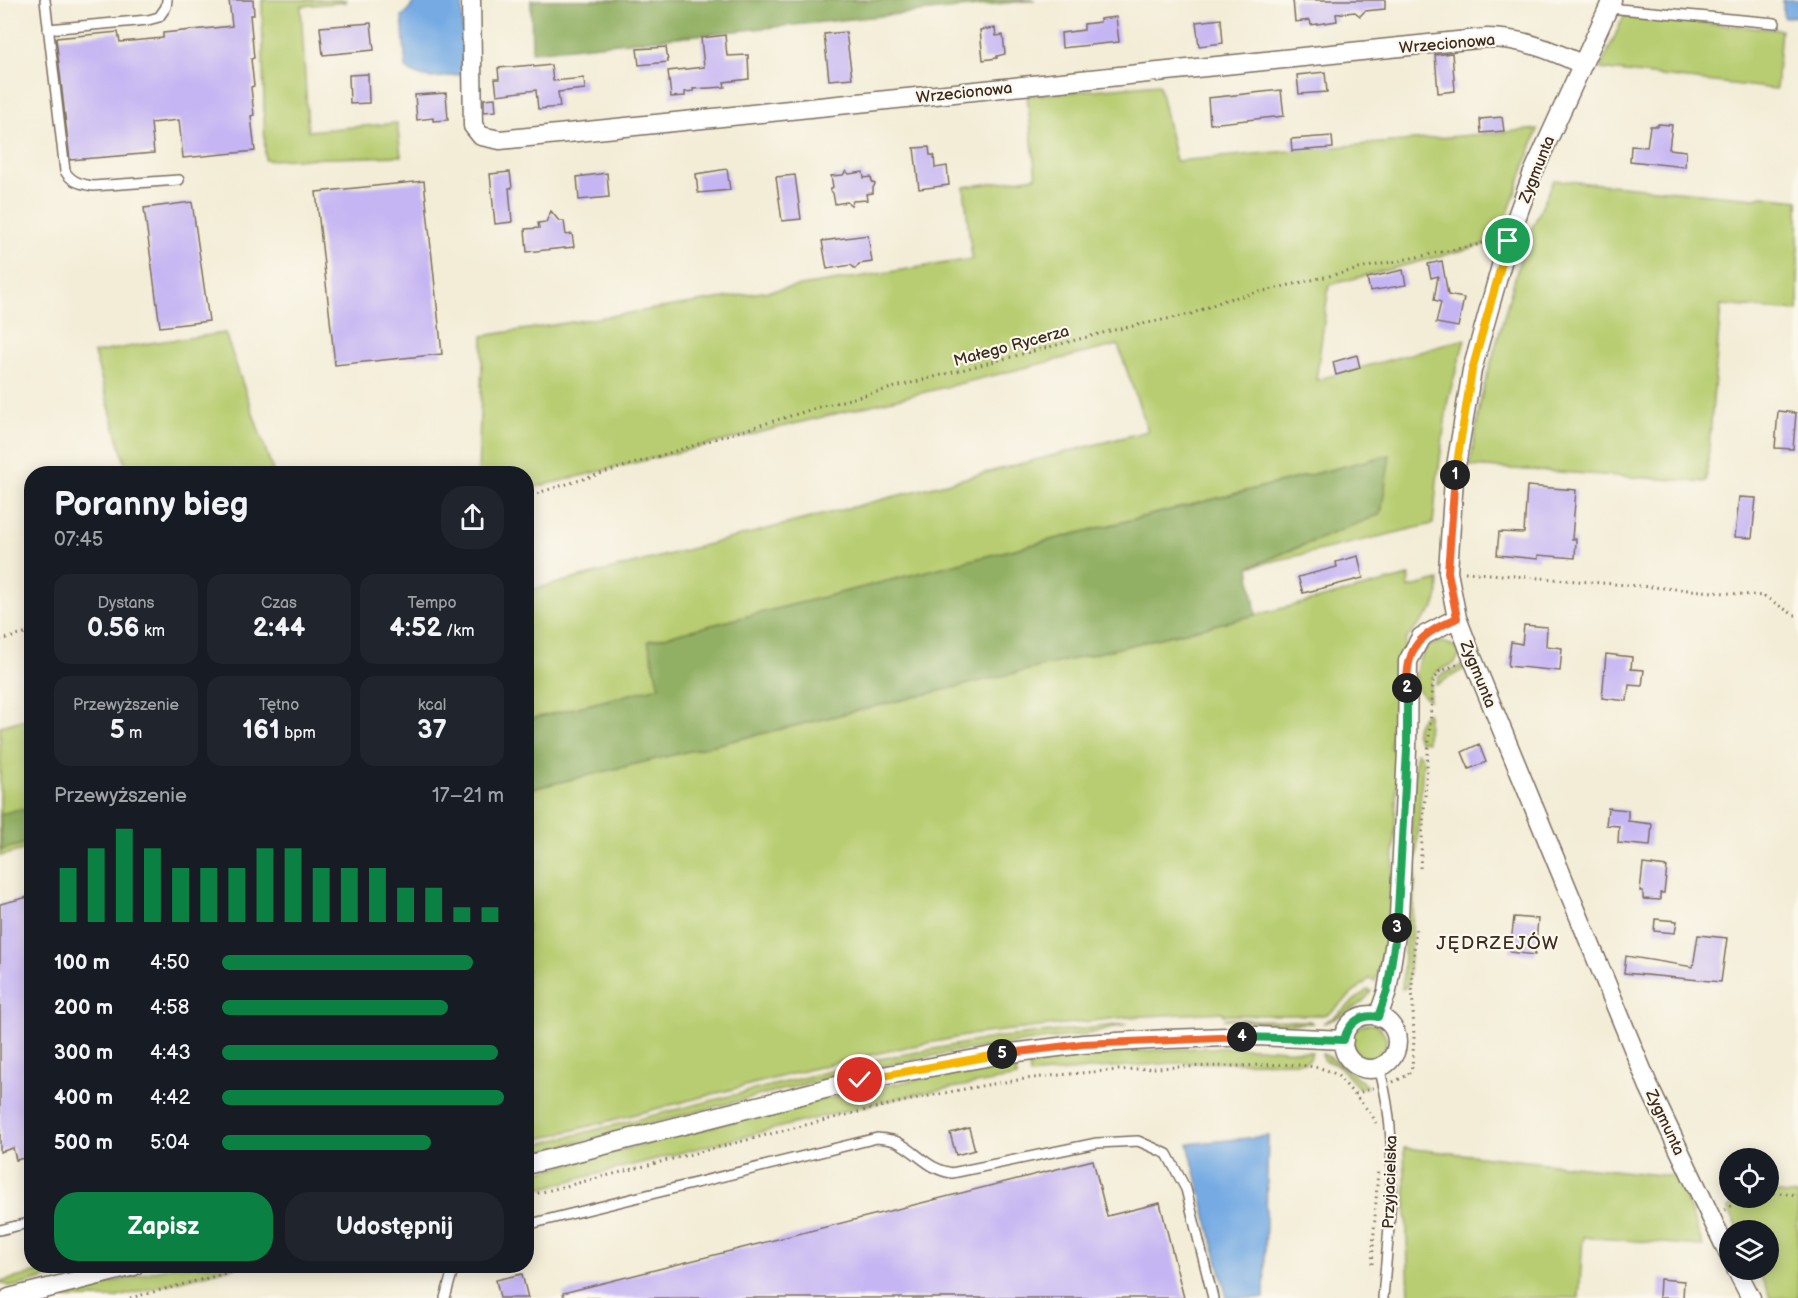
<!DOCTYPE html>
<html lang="pl">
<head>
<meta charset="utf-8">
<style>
	body { margin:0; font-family:"Balsamiq Sans",sans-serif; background:#20242c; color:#f1f3f6; height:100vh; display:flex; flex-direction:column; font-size:22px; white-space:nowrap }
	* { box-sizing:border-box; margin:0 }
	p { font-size:20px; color:#9ea1a6 }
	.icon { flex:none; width:33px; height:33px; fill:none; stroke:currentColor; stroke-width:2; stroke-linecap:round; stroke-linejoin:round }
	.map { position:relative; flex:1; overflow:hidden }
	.side { position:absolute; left:24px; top:466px; width:510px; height:807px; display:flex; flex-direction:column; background:#171b24; border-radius:24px; box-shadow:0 3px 15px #0003 }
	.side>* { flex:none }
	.tools { position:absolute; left:1719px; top:1148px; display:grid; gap:12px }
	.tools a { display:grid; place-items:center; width:60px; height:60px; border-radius:50%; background:#171b24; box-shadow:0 3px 15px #0003; font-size:30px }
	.pin { position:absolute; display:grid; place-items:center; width:51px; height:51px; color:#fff; margin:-26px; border:3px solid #fff; border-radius:50%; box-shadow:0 2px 6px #0007 }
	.km { position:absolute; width:30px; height:30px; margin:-15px; border-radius:50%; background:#222; color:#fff; font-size:16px; line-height:30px; text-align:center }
	.round { display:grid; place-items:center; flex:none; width:63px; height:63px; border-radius:24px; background:#20242c }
	.headline { display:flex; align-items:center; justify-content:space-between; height:102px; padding:0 30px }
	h1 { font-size:33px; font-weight:700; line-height:45px }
	.figures { display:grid; grid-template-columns:repeat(3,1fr); gap:9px; height:102px; padding:6px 30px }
	.figures div { display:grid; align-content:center; border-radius:15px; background:#20242c; text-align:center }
	.figures b { font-size:26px; font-weight:700 }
	.figures small { font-size:16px; font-weight:400 }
	.figures p { font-size:16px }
	.chart { height:168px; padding:12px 30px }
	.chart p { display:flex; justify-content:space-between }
	.chart svg { width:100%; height:108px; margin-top:6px; stroke:#0b8043; stroke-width:6 }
	.primary-button { display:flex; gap:12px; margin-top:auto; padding:12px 30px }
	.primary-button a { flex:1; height:69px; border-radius:24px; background:#0b8043; color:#fff; font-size:24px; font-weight:700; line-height:69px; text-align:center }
	.primary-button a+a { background:#20242c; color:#f1f3f6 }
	ul { padding:0 30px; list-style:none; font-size:20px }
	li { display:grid; grid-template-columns:96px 72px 1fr; align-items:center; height:45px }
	li i { height:15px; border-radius:8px; background:#0b8043 }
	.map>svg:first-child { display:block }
</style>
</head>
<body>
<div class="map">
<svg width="1798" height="1298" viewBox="0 0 1798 1298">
	<rect width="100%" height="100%" fill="#fbf7ec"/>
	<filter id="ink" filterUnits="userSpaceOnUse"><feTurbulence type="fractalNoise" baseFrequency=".0167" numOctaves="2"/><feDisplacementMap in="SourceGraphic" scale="12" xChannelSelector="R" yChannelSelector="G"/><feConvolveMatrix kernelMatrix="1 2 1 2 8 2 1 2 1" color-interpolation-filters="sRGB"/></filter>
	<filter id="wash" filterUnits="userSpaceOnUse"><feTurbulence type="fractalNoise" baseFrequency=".008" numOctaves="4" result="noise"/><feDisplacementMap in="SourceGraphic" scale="24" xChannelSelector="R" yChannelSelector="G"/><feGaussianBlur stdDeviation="1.35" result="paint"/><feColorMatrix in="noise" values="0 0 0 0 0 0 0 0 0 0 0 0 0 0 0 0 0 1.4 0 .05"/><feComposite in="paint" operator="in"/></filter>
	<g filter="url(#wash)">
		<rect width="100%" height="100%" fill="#f3edd7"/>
		<path fill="#b8cd71" stroke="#7a7c48" stroke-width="1.5" d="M262,0h84v2l-45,4 7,125 89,-8 4,33 -136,4z
			M1624,16l157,14 -5,59 -176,-20z
			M1159,84l17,77 362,-32 -40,112 -169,44 -13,95 149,-41 -17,60 -11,82 -4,43 -184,43 132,-53 8,-59 -741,186 11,46 -132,33v-129l621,-160 -30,-86 -591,144 -1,-15h-48l5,-138 489,-77 -8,-72 72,-10 -9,-81z
			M1554,180l201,18 8,-2 35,4v111l-77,-6 -15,177 -236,-16 11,-68 43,-152z
			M225,333l49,141h-146l-34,-121 56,-10z
			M1409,576l-1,12 31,-8 -1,15 -4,13 -28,31 -8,40 -8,68 8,9 -7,157 -5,34 -11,34 -6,-2 -39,34 -7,2h-100v-3l-96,5 -151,17 -74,14 -68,15 -307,79v-352l729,-175z
			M1442,642l14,5 6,8 -4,2 -3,6c-25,10 -23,10 -26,37l-11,-9c-5,-18 -1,-31 10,-45z
			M1467,663l1,4 -32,18 3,-9z
			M1428,712l-1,30 -8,-1c-8,-10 0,-23 9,-29z
			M31,718v130l-31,8v-130z
			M1416,752l3,2 4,7 -15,223 -3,4 -3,1z
			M1367,990l4,1c-6,13 -34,28 -48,32l10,-5z
			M1223,1019l86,2 4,2 -28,1z
			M1352 1041a17 17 0 1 1 34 0a17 17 0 1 1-34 0Z
			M1127,1024l-40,10 -130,17 -106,21 -324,83v-8l347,-87 120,-22z
			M1198,1048h61l53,4 -2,7 -5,3 -130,1 -77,5 -68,7 -1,-10 3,-5 72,-7z
			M1322,1054c11,3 38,24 45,33l-8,1 -20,-22 -16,-6z
			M1011,1063l4,3 2,11 -95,16 -59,13 -336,86v-17c160,-42 320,-87 484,-112z
			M1404,1148l274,29 25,69 -120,-9 -4,61h-170z
			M1769,1192l29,3v103h-27l-14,-29h11v-39h-30l-10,-22 16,-11h24z
			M61,1266h31l-76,20h-8l-8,-4z
			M175,1266h64l-125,32h-51l3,-4z"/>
		<path fill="#92b063" stroke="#666d40" stroke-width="1.5" d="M531,0h504l-503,52z
			M1390,455l-9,59 -132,53 7,48 -729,175v-70l132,-33 -11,-46z
			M20,809l11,5v28l-30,8 -1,-36z"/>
		<path fill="#75aae3" stroke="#586a80" stroke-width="1.5" d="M415,0h47l1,74c-22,3 -39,9 -57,-6l-4,-52 7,-6z
			M1783,0h15v16l-13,2 -2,-4z
			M1268,1136l-4,162h-37l-39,-154z"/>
		<g id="blocks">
			<path fill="#c6b5f3" d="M229,0h24l1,15h-4l4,43 -3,1 3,27 -3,1 3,28 -3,1 4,35 -72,7 -4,-38 -28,3 3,30 -84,7 -14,-122 62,-6 2,10 43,-4v-5l69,-7z
				M1293,0h92v9l-20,2 -5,5 -5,-4 -19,2 1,7 -26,4 -1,-5 -15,2z
				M1116,17l3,25 -57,6 -1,-15 23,-3v-6l16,-2v-3z
				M1221,19l2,24 -24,3 -3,-24z
				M371,23l3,27 -51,5 -3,-28z
				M995,28l1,8 7,-1 2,19 -8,2v2l-14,2 -3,-30z
				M846,32l6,46 -23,2 -5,-46z
				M725,35l2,21 21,-1 1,24 -25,3 1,5 -32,2 1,2 -9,1v4l-14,1 -3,-26 36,-4 -3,-29z
				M666,47l2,15 -29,3 -2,-16z
				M1452,53l3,38 -17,2 -3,-38z
				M533,65l1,2 17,-2 2,16 31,-3 1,11 -27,3 2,15 -22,2 -2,-19 -39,5 -2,-16h4l-1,-11z
				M1325,72l2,20 -28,2 -2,-19z
				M368,74l1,29 -19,1 -1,-29z
				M1281,90l3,26 -74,8 -2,-26z
				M446,93l2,27 -15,1v-3l-16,2 -2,-25z
				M495,98l1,13 -12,1v-13z
				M1502,117l2,14 -23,2 -1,-14z
				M1658,124l14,1 -3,24 17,2 -1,16 -55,-6 1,-15 16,1 3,-21h8z
				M1332,136l1,12 -41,3 -1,-12z
				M929,147l1,8h4l1,13 12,-2 2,19 -30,4 -5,-41z
				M727,169l3,21 -32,3 -2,-19z
				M846,171l3,3 14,-2 1,6 7,-1 1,5 3,2 -2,4v5l-7,1 1,6 -14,1 -2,4 -4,-3 -12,2 -2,-11 -3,-3 3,-3 -2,-11 12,-1z
				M510,172l2,16h-3l3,34 -17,2 -5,-50z
				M607,173l2,24 -30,3 -2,-23z
				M795,175l6,44 -19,2 -6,-44z
				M424,181l18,173 -107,11 -19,-173z
				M192,202l17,119 -49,6 -16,-119z
				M551,211l8,10h5l2,14 6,-1 2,13 -47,5 -2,-23 14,-1 -1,-5 8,-1z
				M868,235l4,27 -13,2 -4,5 -4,-4 -24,4 -5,-28z
				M1442,261l6,34 16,3 -6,29 -22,-4 5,-21 -7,-2 4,-24 -7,2 -3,-14z
				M1403,270l3,15 -36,6 -3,-13z
				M1357,355l3,13 -24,7 -3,-13z
				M1778,411l18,2 -3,36 -18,-1z
				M1527,486l49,4 -4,49h4l-1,19 -37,-3v4l-41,-4 2,-23 25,1z
				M1739,497l17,1 -4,40 -17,-1z
				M1358,556l5,22 -60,15 -5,-16 39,-10 -1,-5z
				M1524,625l23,2 -1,19 16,2 -2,23 -52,-5 3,-24 11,2z
				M1606,654l26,3 -1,12 13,1 -2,16 -13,-1 -2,16 -25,-3z
				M1479,744l7,18 -17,7 -7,-17z
				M1608,808l20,2v11l24,3 -2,22 -32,-3 1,-17 -13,-1z
				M1643,864l24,3 -3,26h-4v7l-17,-1v-8h-3z
				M32,896v260l-16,4 -3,-12 -13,4v-248z
				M1514,917l24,2 -3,36 -25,-3z
				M1655,919l22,2 -2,12 -21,-2z
				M1698,935l29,3 -6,44 -97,-9 2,-17 67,11z
				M969,1128l6,22 -19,5 -6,-22z
				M1093,1160l14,56 53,-13 24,95h-620l-1,-5z
				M522,1274l6,24h-28l-4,-18z
				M1660,1279l24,2 -1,17h-24z"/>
		</g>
	</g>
	<g filter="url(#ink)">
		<use href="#blocks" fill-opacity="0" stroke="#7b6e5f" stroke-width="1.5"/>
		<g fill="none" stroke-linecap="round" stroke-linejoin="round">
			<g stroke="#7b6e5f" stroke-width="12">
				<path id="service" d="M45,0l20,171c6,11 16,13 28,15l86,-6
					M1608,8l167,15
					M48,29l100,-9 11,-3 7,-10 1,-7
					M1379,1068c22,75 10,153 4,230
					M526,1225l351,-87c9,1 17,1 24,6 19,11 29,26 51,29l145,-30 41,-2 16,7 13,6 19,35 27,109
					M0,1230l32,-8
					M445,1298l9,-32"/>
			</g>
			<g stroke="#7b6e5f" stroke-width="21">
				<path id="minor" d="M471,0l2,126 8,10 19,4 987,-102c34,0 64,12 94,26
					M1612,0l-80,175 -24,66 -36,129 -18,108 -6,94 9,46 15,39 177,430 81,170
					M1343 1042a27 27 0 1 1 54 0a27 27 0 1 1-54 0Z
					M1378,1017l9,-26 12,-75 8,-166 1,-89 13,-24 36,-19
					M526,1165l334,-85 143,-26 80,-10 85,-5 88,-3 88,4
					M1736,1269l15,29
					M9,1298l125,-32"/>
			</g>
			<path stroke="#7b6e5f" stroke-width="3" stroke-dasharray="1.5 4.5" stroke-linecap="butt" d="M526,498l18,-7 279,-85 291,-76 77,-16 34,-14 147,-34 119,-24
				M1465,572l299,24 30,19h4
				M0,640l32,-8
				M1420,868l13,-186 6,-10 19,-8
				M1393,1082l15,-7 4,-8 2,-28 -2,-59 4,-55
				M1355,1094l18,-6
				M1768,1192l30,3
				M526,1196c77,-19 153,-39 229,-58 89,-23 179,-46 270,-59 72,-9 145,-13 217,-13 25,-1 78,-6 97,11l33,38 4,8
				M1725,1210l19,-13
				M1372,1264l6,-95
				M130,1298l124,-32"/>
			<use href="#service" stroke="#fff" stroke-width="9"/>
			<use href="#minor" stroke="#fff" stroke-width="18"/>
		</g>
	</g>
	<g fill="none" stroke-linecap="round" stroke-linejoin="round" filter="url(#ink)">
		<g stroke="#fff" stroke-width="12">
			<path id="split-1" d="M1455,475l17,-105 36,-129"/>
		</g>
		<g stroke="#fff" stroke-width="12">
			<path id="split-2" d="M1407,688c-1,-43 13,-53 50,-70l-9,-46 7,-97"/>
		</g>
		<g stroke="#fff" stroke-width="12">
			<path id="split-3" d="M1397,928l10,-178v-62"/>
		</g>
		<g stroke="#fff" stroke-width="12">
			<path id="split-4" d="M1242,1037l102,3c4,-18 17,-26 34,-23l9,-26 10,-63"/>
		</g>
		<g stroke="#fff" stroke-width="12">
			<path id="split-5" d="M1002,1054l81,-10 159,-7"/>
		</g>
		<g stroke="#fff" stroke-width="12">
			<path id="split-6" d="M860,1080l142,-26"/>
		</g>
		<use href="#split-1" stroke="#f5b400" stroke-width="8"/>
		<use href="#split-2" stroke="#f0652b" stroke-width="8"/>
		<use href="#split-3" stroke="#22a559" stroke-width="8"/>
		<use href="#split-4" stroke="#22a559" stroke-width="8"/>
		<use href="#split-5" stroke="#f0652b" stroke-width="8"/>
		<use href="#split-6" stroke="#f5b400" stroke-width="8"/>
	</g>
	<g text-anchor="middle" stroke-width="4.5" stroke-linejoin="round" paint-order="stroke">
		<g font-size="16" fill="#3b2a1e" stroke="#fbf7ec">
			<text transform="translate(1447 43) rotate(-5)" y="6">Wrzecionowa</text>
			<text transform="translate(964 92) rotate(-6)" y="6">Wrzecionowa</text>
			<text transform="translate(1536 169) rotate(-68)" y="6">Zygmunta</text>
			<text transform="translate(1011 345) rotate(-15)" y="6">Małego Rycerza</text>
			<text transform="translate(1479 674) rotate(68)" y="6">Zygmunta</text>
			<text transform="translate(1666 1122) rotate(65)" y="6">Zygmunta</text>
			<text transform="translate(1389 1182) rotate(-88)" y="6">Przyjacielska</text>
		</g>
		<g font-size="18" letter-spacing="1.5" fill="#3b2a1e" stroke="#fbf7ec">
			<text x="1498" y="949">JĘDRZEJÓW</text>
		</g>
	</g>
</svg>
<div class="tools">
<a><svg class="icon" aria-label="locate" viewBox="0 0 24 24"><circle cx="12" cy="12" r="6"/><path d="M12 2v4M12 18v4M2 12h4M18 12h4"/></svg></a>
<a><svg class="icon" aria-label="layers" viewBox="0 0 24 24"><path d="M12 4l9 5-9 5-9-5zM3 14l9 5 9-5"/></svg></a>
</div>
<div class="pin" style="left:1508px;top:241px;background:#1e9e55"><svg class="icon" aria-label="arrive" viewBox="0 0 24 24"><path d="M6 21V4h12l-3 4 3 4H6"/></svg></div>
<div class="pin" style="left:860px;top:1080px;background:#d93025"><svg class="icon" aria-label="check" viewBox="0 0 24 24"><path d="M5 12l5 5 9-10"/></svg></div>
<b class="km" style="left:1455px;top:475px">1</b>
<b class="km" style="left:1407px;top:688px">2</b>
<b class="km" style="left:1397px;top:928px">3</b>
<b class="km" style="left:1242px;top:1037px">4</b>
<b class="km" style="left:1002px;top:1054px">5</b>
<section class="side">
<div class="headline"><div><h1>Poranny bieg</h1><p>07:45</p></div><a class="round"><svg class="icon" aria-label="share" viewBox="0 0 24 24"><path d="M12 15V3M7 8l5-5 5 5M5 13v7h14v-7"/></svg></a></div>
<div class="figures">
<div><p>Dystans</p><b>0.56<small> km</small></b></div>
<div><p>Czas</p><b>2:44</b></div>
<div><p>Tempo</p><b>4:52<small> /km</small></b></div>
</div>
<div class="figures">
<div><p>Przewyższenie</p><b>5<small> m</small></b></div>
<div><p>Tętno</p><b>161<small> bpm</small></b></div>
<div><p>kcal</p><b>37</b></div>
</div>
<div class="chart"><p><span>Przewyższenie</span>17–21 m</p>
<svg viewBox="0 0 160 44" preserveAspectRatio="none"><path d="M5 44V22M15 44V14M25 44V6M35 44V14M45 44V22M55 44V22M65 44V22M75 44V14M85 44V14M95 44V22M105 44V22M115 44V22M125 44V30M135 44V30M145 44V38M155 44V38"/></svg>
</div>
<ul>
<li><b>100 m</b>4:50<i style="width:89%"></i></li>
<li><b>200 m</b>4:58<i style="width:80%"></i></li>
<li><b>300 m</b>4:43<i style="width:98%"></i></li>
<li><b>400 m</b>4:42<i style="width:100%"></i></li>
<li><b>500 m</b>5:04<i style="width:74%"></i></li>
</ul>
<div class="primary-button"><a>Zapisz</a><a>Udostępnij</a></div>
</section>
</div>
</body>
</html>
